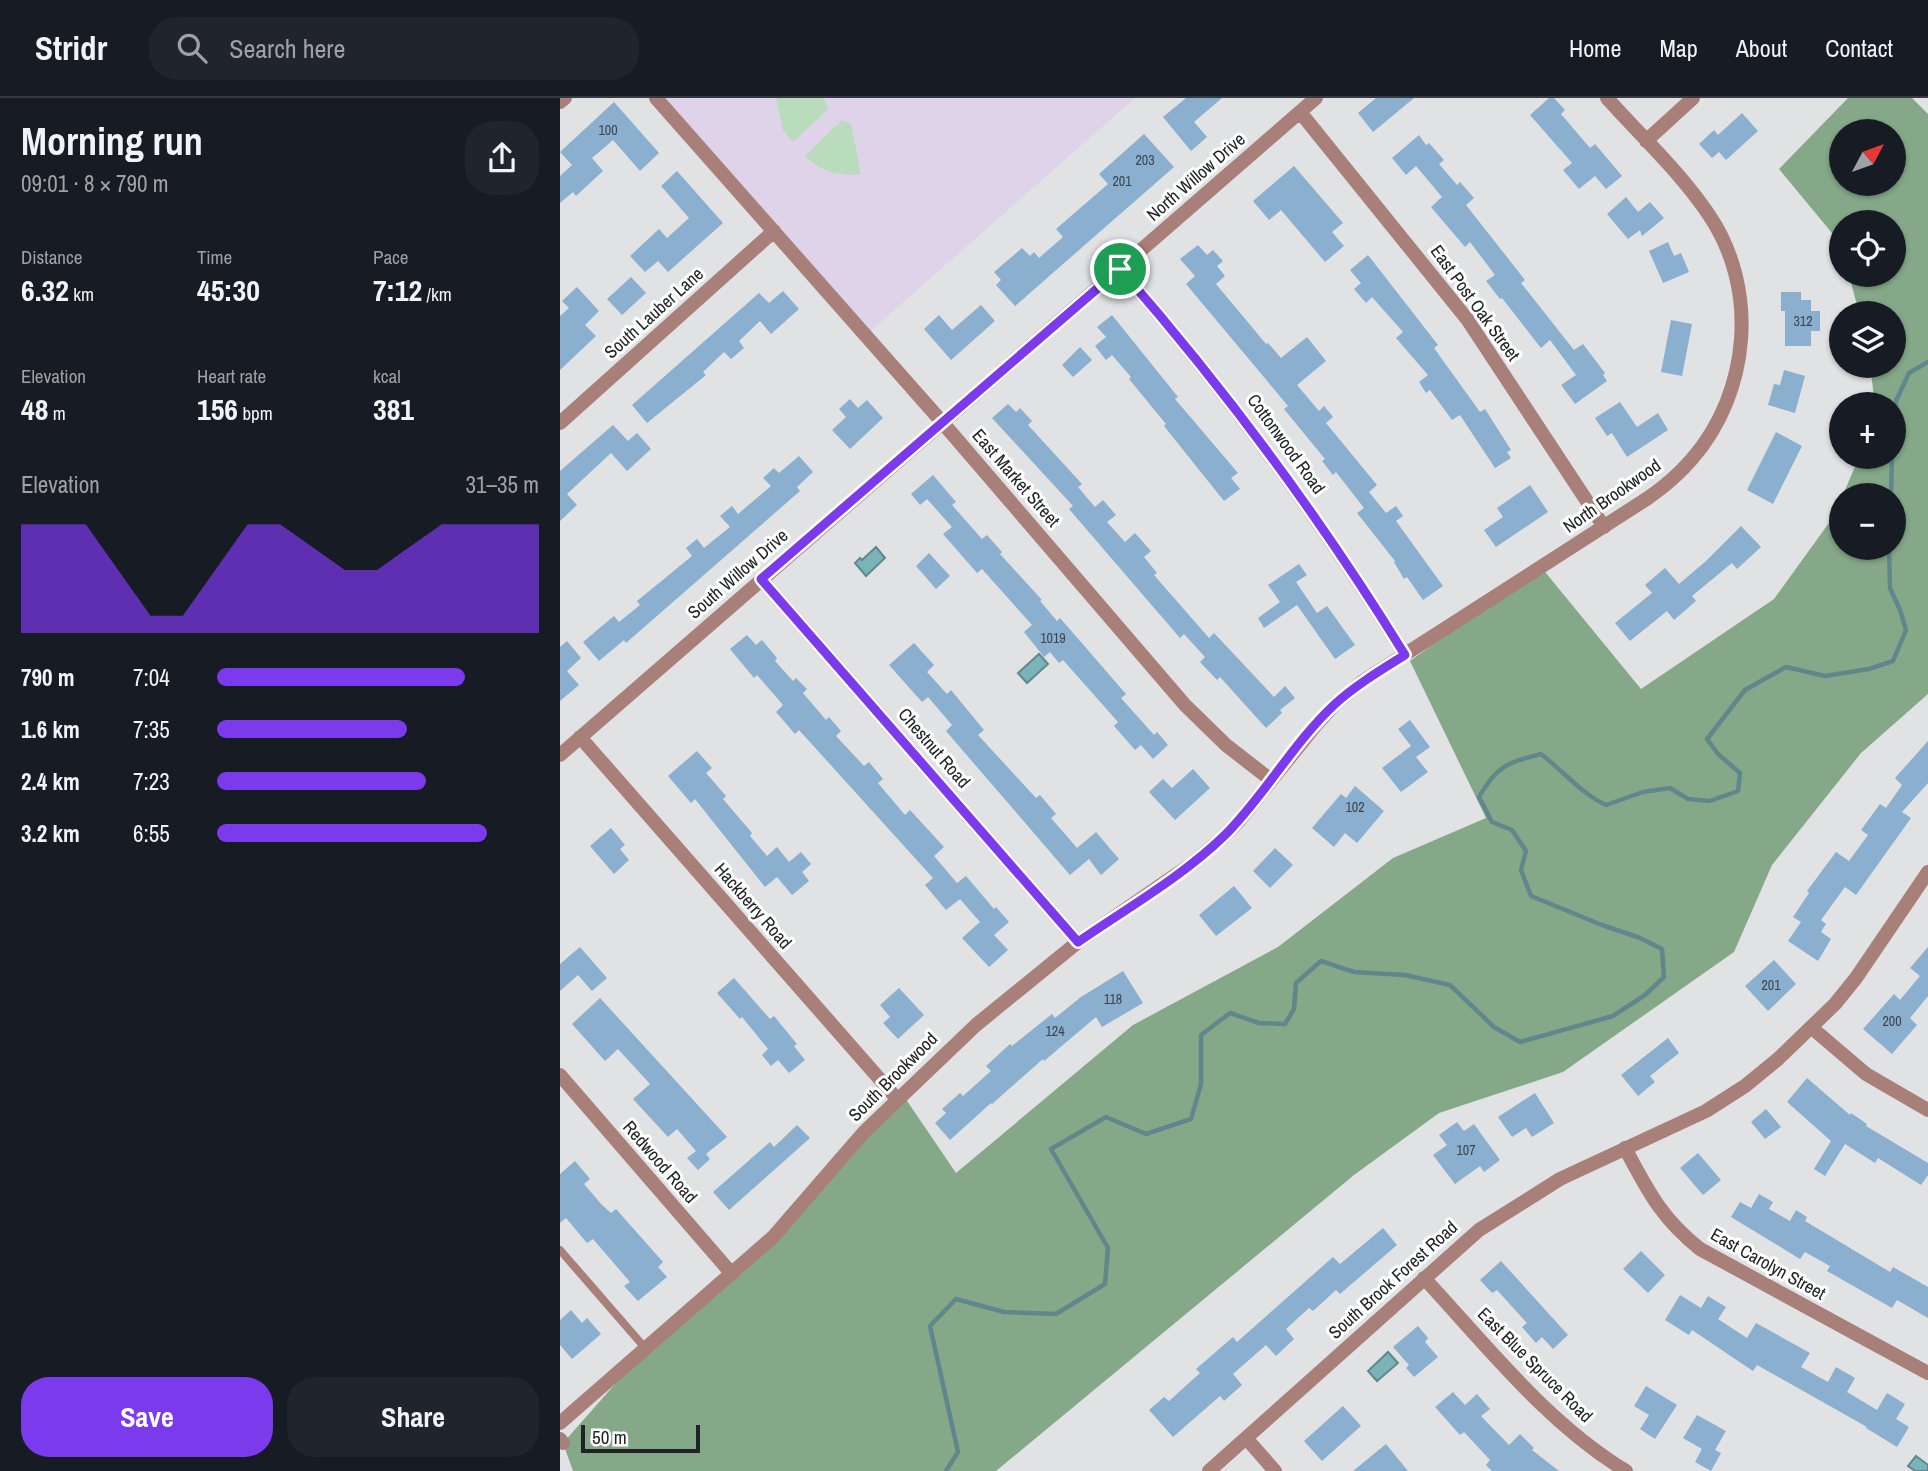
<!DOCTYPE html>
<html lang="en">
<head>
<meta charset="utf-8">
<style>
	body { margin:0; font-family:"Archivo Narrow",sans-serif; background:#20242c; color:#f1f3f6; height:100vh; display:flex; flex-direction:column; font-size:26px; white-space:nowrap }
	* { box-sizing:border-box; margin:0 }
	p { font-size:23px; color:#9ea1a6 }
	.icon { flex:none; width:38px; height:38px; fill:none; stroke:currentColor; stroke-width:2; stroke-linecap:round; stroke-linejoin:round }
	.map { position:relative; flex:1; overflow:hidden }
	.sheet { display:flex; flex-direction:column; background:#171b24; width:560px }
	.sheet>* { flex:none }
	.needle { width:46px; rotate:49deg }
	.fabs { position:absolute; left:1269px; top:21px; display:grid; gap:14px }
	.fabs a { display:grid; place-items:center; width:77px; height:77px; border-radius:50%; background:#171b24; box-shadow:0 2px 5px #0004; font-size:35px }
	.scale { position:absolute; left:21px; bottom:18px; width:119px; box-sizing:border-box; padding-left:7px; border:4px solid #222324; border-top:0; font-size:19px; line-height:24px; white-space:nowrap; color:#222324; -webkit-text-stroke:5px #fff; paint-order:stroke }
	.pin { position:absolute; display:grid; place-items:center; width:60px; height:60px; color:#fff; margin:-30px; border:4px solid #fff; border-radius:50%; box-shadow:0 2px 7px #0007 }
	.round { display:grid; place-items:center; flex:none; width:74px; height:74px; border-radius:28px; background:#20242c }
	.summary { display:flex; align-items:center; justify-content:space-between; height:119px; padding:0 21px }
	h1 { font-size:38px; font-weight:800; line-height:52px }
	.figures { display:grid; grid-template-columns:repeat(3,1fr); gap:10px; height:119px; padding:7px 21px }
	.figures div { display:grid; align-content:center }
	.figures b { font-size:30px; font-weight:800 }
	.figures small { font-size:19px; font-weight:400 }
	.figures p { font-size:19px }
	.chart { height:196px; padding:14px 21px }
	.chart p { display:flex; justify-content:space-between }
	.chart svg { width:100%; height:126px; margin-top:7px; fill:#7c3aed; opacity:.7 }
	.primary-button { display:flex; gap:14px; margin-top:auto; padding:14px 21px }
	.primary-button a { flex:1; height:80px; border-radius:28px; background:#7c3aed; color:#fff; font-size:28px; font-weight:800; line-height:80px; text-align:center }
	.primary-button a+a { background:#20242c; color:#f1f3f6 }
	ul { padding:0 21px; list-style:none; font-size:23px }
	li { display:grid; grid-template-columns:112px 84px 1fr; align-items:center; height:52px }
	li i { height:18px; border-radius:9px; background:#7c3aed }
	header { display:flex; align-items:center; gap:42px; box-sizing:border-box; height:98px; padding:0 35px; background:#171b24; border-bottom:2px solid #363941 }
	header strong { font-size:33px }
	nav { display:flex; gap:38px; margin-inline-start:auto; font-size:24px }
	.search { width:490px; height:63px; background:#20242c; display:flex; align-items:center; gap:18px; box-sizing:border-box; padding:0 24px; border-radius:28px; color:#9ea1a6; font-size:26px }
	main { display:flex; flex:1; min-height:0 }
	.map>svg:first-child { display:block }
</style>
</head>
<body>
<header>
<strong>Stridr</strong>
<div class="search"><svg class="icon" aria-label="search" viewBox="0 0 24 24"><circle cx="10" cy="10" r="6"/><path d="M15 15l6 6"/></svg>Search here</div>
<nav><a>Home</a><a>Map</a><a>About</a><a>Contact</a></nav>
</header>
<main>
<section class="sheet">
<div class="summary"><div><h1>Morning run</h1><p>09:01 · 8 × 790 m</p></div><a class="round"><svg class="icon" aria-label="share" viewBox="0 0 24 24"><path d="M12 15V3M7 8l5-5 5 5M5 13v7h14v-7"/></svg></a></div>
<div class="figures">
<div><p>Distance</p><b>6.32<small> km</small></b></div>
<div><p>Time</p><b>45:30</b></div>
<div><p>Pace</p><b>7:12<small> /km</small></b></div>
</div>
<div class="figures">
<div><p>Elevation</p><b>48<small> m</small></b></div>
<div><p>Heart rate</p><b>156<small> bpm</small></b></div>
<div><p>kcal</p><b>381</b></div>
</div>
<div class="chart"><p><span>Elevation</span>31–35 m</p>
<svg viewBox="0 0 160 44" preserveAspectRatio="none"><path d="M0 44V6L10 6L20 6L30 22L40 38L50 38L60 22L70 6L80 6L90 14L100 22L110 22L120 14L130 6L140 6L150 6L160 6V44z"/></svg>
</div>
<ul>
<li><b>790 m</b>7:04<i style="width:77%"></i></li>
<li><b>1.6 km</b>7:35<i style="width:59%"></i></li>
<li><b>2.4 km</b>7:23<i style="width:65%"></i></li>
<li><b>3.2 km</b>6:55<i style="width:84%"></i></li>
</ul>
<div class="primary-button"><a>Save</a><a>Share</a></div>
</section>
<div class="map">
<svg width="1368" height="1373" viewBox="0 0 1368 1373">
	<rect width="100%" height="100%" fill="#e0e2e4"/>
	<path fill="#ded3e8" d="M95,0h480l-269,237z"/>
	<path fill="#b9dcbc" d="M216,0h48l4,11 -35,33 -10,-12z
		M282,22l9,4 10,50c-23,2 -40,-2 -56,-18z"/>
	<path fill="#85a888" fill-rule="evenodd" d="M1288,0h64l16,16v580l-67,59 -89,112 -38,87 -171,120 -124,41 -85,62 -358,296h-423l-10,-28 83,-94 156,-143 101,-111 53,78 177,-148 145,-78 115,-89 93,-40 -76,-157 131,-94 100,122 133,-90 60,-83 7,-17v49h53v-53h-51l16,-38h35v-53h-19l-5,-38h24v-53h-35l-10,-38h45v-53h-53v22l-62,-75zM1281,33h53v53h-53z"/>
	<path fill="#7ab4b8" stroke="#60888c" stroke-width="2" d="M316,449l9,11 -19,18 -11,-13 5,-5 2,2z
		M479,556l9,10 -21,19 -9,-10z
		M828,1254l10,11 -21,18 -9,-10z
		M1356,1358l12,9v6h-13l-7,-5z"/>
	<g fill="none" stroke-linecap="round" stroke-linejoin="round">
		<path stroke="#60888c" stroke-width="4.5" d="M1334,333l2,-30 13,-28 19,-11
			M1331,397l1,-38
			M386,1373l12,-19 -28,-126 26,-27 48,13 52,2 49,-30 3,-36 -57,-99 55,-32 40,17 45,-15 10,-35v-49l29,-22 29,10 26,1 9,-15 2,-26 25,-22 33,11 51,3 45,10 44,42 26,15 93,-26 32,-21 19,-18 -2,-28 -22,-11 -38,-13 -71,-29 -10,-26 5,-19 -14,-21 -20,-8 -13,-25c18,-32 28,-34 62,-43 21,16 42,41 65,51l37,-13 27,-4 18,11 22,2 28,-10 2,-18 -22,-19 -11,-15 38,-49 41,-23 39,9 44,-7 24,-8 13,-31 -6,-20 -10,-22 -1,-40"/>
	</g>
	<path fill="#8bafce" d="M626,0h36l-28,24 13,15 -16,14 -28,-34z
		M816,0h38l-41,34 -15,-19z
		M989,0h5l11,12 -4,4 29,34 5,-4 27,32 -16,13 -11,-13 -16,13 -16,-19 9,-7 -42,-48z
		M54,4l45,51 -19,18 -27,-31 -21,18 11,13 -27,25 -3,-4 -13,11v-27l12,-11 -12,-13z
		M1182,15l16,18 -32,29 -7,-8 -7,6 -13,-14 15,-14 4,5z
		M584,36l30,33 -159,139 -19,-21 5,-5 -7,-8 28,-24 8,8 4,-4 5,6 24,-21 -7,-8 52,-45 -9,-10z
		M859,37l7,10 3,-2 15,17 -5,4 18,21 3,-3 14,16 -8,7 59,75 -4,3 53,67 9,-6 22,29 -2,2 4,6 -32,23 -14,-19 15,-10 -26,-35 -9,8 -39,-50 -2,1 -14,-18 9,-6 -25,-33 -5,5 -34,-40 11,-10 -26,-31 -10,9 -14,-17z
		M734,68l49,57 -11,9 12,14 -19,16 -44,-52 -12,10 -16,-19z
		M117,73l46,52 -55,49 -10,-11 -13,11 -15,-16 29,-27 8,9 22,-20 -28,-32z
		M1066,99l12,15 12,-10 14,16 -22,18 -2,-6 -12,9 -21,-25z
		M1108,144l6,14 7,-3 8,19 -26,11 -14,-32z
		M638,147l9,10 6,-5 10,11 -6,5 8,10 -9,8 50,60 2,-1 13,15 26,-21 19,24 -29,24 22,26 5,-5 9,11 -7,6 51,62 -8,7 17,21 10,-7 7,10 -7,5 47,65 -20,14 -16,-23 -3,2 -10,-17 1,-1 -38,-48 7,-5 -28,-36 -3,3 -11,-14 3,-2 -41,-50 4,-3 -102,-122 9,-8 -15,-17z
		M808,157l70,90 -4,3 46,64 5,-3 26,41 -4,2 4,6 -16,10 -35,-53 -8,5 -22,-30 -4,3 -7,-11 9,-7 -32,-37 7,-6 -31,-35 -6,6 -12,-14 7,-6 -11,-13z
		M71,179l15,16 -24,22 -15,-16z
		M17,189l22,24 -14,14 11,11 -36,34v-54l9,-8 -7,-7z
		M223,193l16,18 -28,25 -11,-13 -21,20 5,7 -13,11 -7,-7 -21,20 3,3 -59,48 -15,-18 127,-112 10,10z
		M1221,194h20v8h10v11h9v20h-9v15h-26v-35h-4z
		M421,207l14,16 -44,39 -27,-31 15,-14 13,15z
		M552,217l66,82 -3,2 63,74 -7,5 9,11 -16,12 -60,-75 2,-2 -37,-45 2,-2 -19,-22 -6,5 -11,-14 11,-9 -9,-10z
		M1111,222l21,4 -10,52 -21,-4z
		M520,249l12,13 -19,17 -11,-12z
		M1224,272l21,6 -10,37 -27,-8 6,-21 6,1z
		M290,301l8,9 9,-8 16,18 -33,31 -18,-19 14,-13 -7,-8z
		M1060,304l17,25 21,-14 10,17 -41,27 -15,-24 -5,3 -12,-18z
		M448,306l8,8 4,-4 12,13 -4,4 54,59 -4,3 17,20 8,-7 13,15 -9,7 18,20 10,-9 16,18 -7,6 13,16 -3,2 55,63 5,-5 60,64 11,-11 10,12 -15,12 2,3 -16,15 -46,-51 -3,3 -17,-18 5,-5 -21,-23 -4,4 -111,-129 4,-3 -81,-88z
		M53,327l15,16 9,-8 14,16 -24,22 -16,-18 -44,41 10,11 -17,16v-50z
		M1216,334l26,14 -29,58 -26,-14z
		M239,358l14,16 -16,15 3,4 -174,152 -2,-3 -25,21 -16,-19 31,-26 5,6 21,-17 -3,-4 55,-45 -6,-8 11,-9 7,9 26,-21 -10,-11 12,-10 6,8 33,-28 -8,-8 11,-10 5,5z
		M373,377l23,27 -4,3 30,34 5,-4 15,17 -2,2 42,46 -2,1 17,20 3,-3 66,76 -5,4 33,37 3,-3 11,13 -15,14 -12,-14 -6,5 -21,-24 4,-4 -55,-62 -4,3 -9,-11 -6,5 -20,-25 8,-7 -50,-56 -5,4 -34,-39 9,-7 -25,-28 -7,6 -9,-11z
		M970,387l18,27 -52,35 -12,-17 19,-13 -6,-9z
		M1181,428l20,21 -24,22 -5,-6 -40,33 4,5 -22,19 -7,-9 -37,30 -15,-18 37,-30 -7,-8 20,-17 14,16 27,-23z
		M369,455l21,23 -14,13 -20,-23z
		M739,466l8,11 -11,7 21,31 10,-7 28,39 -20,14 -38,-54 -33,23 -6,-10 22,-16 -12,-17z
		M187,537l9,10 6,-5 15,18 -2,3 18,20 3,-3 11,11 -4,4 23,27 3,-3 12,14 -5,5 28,30 5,-4 14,17 -5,4 27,32 5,-5 34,37 -10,9 23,27 9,-7 28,33 2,-2 13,15 -15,13 14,15 -19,17 -27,-29 18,-16 -20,-23 -14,11 -21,-25 8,-7 -134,-148 -4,4 -19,-22 7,-7 -26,-30 -3,3 -24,-29z
		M7,543l14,17 -14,13 12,14 -19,16v-54z
		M354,545l20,22 -7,7 20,22 4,-4 33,40 -6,5 58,63 4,-3 16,19 -5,4 26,30 19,-16 23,27 -18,16 -12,-16 -19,16 -124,-144 6,-6 -24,-28 -6,5 -33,-37z
		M850,622l20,27 -14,10 12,15 -27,20 -19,-24 29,-22 -13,-17z
		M1368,643v42l-26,29 9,6 -55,77 -11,-8 -24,33 5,4 -5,8 10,7 -13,22 -30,-20 13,-19 -8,-5 16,-24 -2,-2 29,-39 13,9 19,-26 -7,-5 19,-26 6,4 16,-23 -7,-7z
		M137,653l15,17 -6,5 20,23 -3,3 29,34 -2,3 17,20 10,-9 12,15 12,-10 10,12 -9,8 7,9 -17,14 -15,-18 -12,10 -70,-88 -4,4 -23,-27z
		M633,671l17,19 -35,32 -26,-28 14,-13 9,9z
		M795,688l29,25 -27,32 -12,-10 -11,14 -22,-19 29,-34 5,4z
		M51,730l14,17 -5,4 9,11 -15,14 -24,-28z
		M715,750l18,17 -23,23 -17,-17z
		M674,788l18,22 -36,28 -17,-21z
		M20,849l27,31 -15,13 -14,-16 -18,16v-27z
		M1368,849v49l-18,22 7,7 -25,29 -29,-25 31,-35 6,6 20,-24 -10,-8z
		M1214,862l22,24 -28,27 -23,-25z
		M563,873l20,32 -41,24 -6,-10 -52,44 -1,-2 -51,45 -1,-1 -41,37 -15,-17 11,-10 -4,-4 18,-16 3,3 28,-25 -5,-5 24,-22 2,2 40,-32 3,4 26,-21z
		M174,880l36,41 4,-3 23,28 -3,2 11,14 -16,13 -11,-13 -7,6 -9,-11 6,-6 -26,-32 -2,2 -23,-26z
		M339,890l25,27 -26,24 -15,-16 7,-6 -10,-12z
		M40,900l127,139 -21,17 4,5 -12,11 -11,-12 9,-7 -19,-22 -9,8 -35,-38 17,-15 -32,-35 -13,12 -33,-37z
		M1108,940l11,15 -29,23 5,6 -17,14 -17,-21z
		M1247,980l43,37 1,-2 16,11 -1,2 62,37v12l-7,10 -43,-27 -3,5 -30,-19 -20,32 -11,-7 17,-28 -44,-39z
		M975,995l19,30 -22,14 -6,-9 -14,9 -14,-20z
		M1206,1011l15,18 -16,12 -14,-17z
		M897,1024l7,9 10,-7 26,36 -16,12 -4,-6 -25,18 -22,-29 14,-10 -8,-10z
		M237,1027l13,13 -81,72 -16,-18 57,-50 4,5z
		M1138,1055l23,27 -18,15 -23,-27z
		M15,1063l15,18 -6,5 18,21 9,8 5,-4 47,53 -5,5 9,10 -29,24 -14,-15 6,-4 -37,-43 -6,4 -21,-25 -6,5v-49z
		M1199,1096l14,8 -4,7 21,12 6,-11 11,7 -2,4 85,51 3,-5 35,20v31l-31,-18 -5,8 -65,-37 3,-5 -25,-14 -5,7 -69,-42 9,-15 11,6z
		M823,1130l14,17 -57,49 -4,-4 -23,21 -4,-3 -23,21 8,10 -18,17 -10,-11 -33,29 9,11 -18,16 -4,-5 -47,41 -24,-27 15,-13 5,4 31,-28 -4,-4 37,-32 4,5 96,-85 7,7z
		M1081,1153l24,24 -17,18 -25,-24z
		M941,1163l67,74 -15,14 -11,-12 -6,6 -14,-16 5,-4 -30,-33 -5,3 -12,-13z
		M1120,1197l21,13 7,-12 18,11 -8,12 29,19 9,-15 54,30 -9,14 27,15 8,-15 19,11 -8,14 30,18 10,-17 18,11 -9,15 13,8 -12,20 -31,-19 1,-1 -110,-62 -4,6 -61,-41 -3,5 -24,-15z
		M11,1212l11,13 5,-5 14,16 -29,25 -12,-14v-25z
		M858,1228l10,12 -3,4 13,15 -24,20 -8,-9 3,-3 -16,-18z
		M1086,1288l31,19 -22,34 -15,-10 9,-14 -15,-9z
		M893,1294l12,13 12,-11 13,15 -9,7 28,29 11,-11 14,14 -2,2 27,21h-67l-6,-6 4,-5 -26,-28 -4,3 -25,-28z
		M783,1308l18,20 -39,35 -18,-20z
		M1137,1317l29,16 -11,19 6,3 -10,18 -16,-9 7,-13 -19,-11z
		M826,1346l22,27h-55z"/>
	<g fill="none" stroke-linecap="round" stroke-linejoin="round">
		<path stroke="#a97f79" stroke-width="8" d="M0,1152l86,99"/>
		<path stroke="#a97f79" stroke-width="14" d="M96,0l286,324 243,283 41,40 45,35
			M0,4l5,-4
			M740,14l167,207 137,208
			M1086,43l47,-43
			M560,171c106,121 200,249 285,386
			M0,325l214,-192
			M201,481l317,363
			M20,639l318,363
			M0,657l756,-657
			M1252,930l54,46 62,36
			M0,977l172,199
			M1065,1050c23,43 36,70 75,101l228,124
			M864,1180c63,68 123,145 202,193
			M0,1325l213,-186 91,-105 112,-107 102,-83 115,-79 29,-25 16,-16 77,-96 20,-22 27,-22 286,-184c16,-11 31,-24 44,-39 58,-67 67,-170 17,-244 -28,-42 -68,-79 -102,-117
			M686,1340l29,33
			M0,1341l3,4
			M649,1373l270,-241 81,-51 146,-68 39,-25 33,-27 57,-55 21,-26 72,-106"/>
	</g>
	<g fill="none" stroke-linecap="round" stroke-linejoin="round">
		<g stroke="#fff" stroke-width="14">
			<path id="route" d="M560,171c106,121 200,248 285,386 -24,15 -49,30 -70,49 -42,39 -70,91 -110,131 -43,42 -98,73 -147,107l-317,-363z"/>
		</g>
		<use href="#route" stroke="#7c3aed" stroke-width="9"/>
	</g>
	<g text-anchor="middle" stroke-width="6" stroke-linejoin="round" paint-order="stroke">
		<g font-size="14" fill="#3c464e">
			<text x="48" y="37">100</text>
			<text x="585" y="67">203</text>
			<text x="562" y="88">201</text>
			<text x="1243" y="228">312</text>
			<text x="493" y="545">1019</text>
			<text x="795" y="714">102</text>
			<text x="1211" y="892">201</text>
			<text x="553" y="906">118</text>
			<text x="1332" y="928">200</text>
			<text x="495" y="938">124</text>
			<text x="906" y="1057">107</text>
		</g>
		<g font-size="18" fill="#222324" stroke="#fff">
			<text transform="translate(636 79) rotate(-41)" y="6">North Willow Drive</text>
			<text transform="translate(915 205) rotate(54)" y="6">East Post Oak Street</text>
			<text transform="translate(94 215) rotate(-42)" y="6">South Lauber Lane</text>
			<text transform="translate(726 346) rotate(54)" y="6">Cottonwood Road</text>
			<text transform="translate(456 380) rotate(49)" y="6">East Market Street</text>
			<text transform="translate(1052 398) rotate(-35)" y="6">North Brookwood</text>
			<text transform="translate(178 476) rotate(-41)" y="6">South Willow Drive</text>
			<text transform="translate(374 650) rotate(49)" y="6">Chestnut Road</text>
			<text transform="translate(193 808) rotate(49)" y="6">Hackberry Road</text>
			<text transform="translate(333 979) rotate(-45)" y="6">South Brookwood</text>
			<text transform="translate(100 1064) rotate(49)" y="6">Redwood Road</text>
			<text transform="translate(1208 1166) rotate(29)" y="6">East Carolyn Street</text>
			<text transform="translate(833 1182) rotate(-42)" y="6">South Brook Forest Road</text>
			<text transform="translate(975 1267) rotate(45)" y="6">East Blue Spruce Road</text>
		</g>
	</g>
</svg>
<div class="fabs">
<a><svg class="needle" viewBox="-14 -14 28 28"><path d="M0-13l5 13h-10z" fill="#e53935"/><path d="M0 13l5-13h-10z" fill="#9ea1a6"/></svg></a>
<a><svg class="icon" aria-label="locate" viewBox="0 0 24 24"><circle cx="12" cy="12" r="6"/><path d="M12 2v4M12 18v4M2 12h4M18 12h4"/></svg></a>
<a><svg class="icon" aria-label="layers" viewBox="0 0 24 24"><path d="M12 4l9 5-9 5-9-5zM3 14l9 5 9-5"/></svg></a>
<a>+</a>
<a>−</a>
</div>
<div class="scale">50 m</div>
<div class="pin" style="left:560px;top:171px;background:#1e9e55"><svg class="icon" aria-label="arrive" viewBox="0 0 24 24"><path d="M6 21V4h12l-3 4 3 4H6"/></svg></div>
</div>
</main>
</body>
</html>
